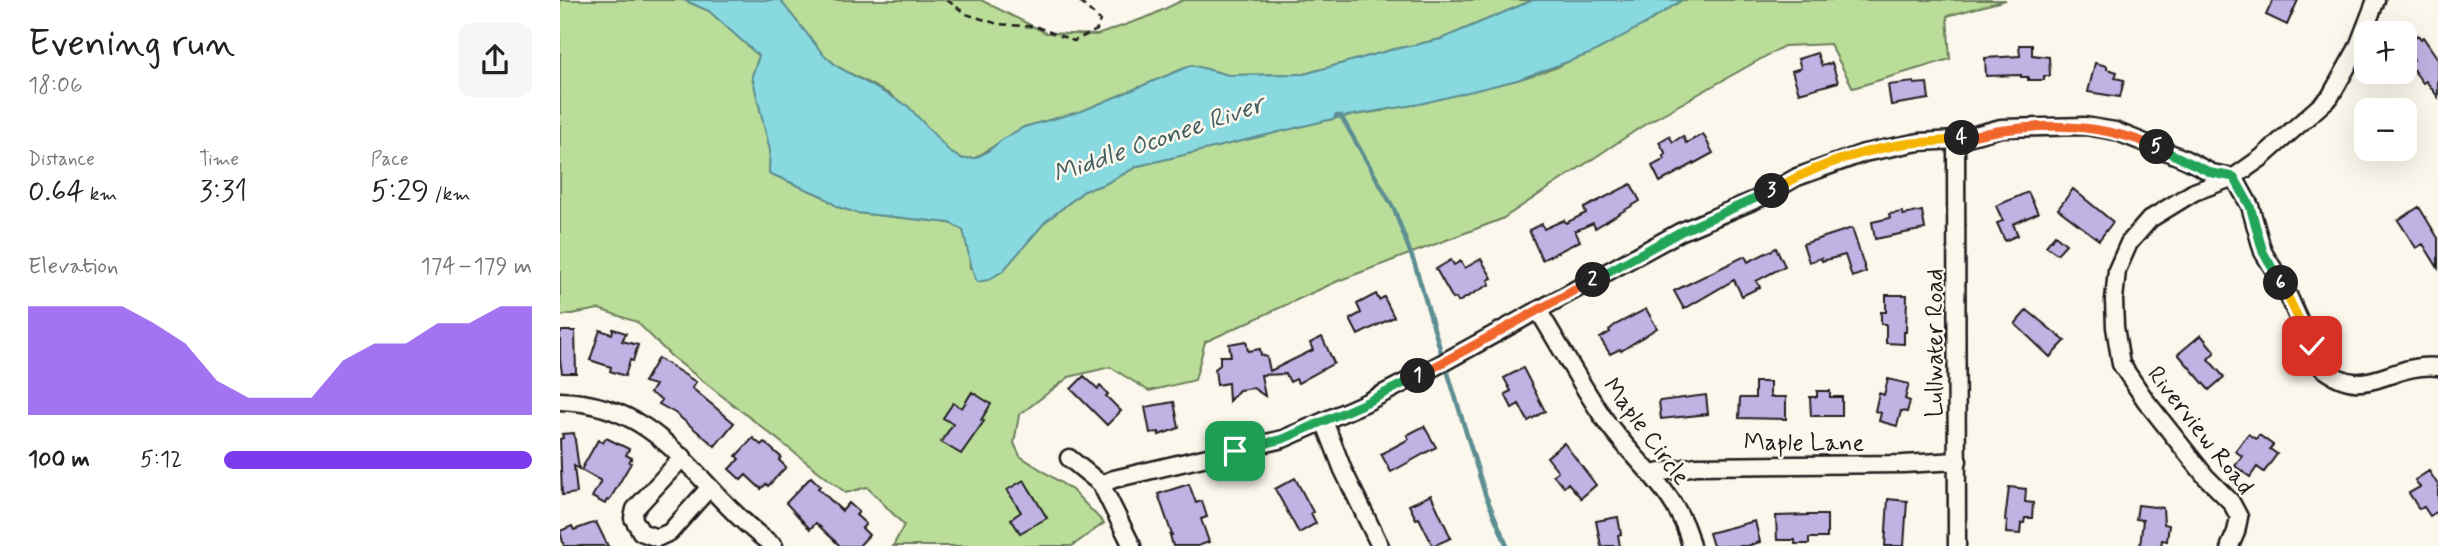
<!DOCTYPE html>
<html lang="en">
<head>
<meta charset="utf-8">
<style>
	body { margin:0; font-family:Mynerve,sans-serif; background:#f6f6f6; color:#222; height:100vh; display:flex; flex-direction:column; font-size:26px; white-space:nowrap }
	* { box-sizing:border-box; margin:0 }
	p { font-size:23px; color:#767676 }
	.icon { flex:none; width:38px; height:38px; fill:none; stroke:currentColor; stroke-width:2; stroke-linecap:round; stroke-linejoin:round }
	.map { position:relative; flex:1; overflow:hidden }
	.drawer { display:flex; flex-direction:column; background:#fff; width:560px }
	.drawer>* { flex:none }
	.controls { position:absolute; left:1794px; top:21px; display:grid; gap:14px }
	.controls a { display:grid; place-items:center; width:63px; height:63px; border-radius:14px; background:#fff; box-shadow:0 7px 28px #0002; font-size:35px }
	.pin { position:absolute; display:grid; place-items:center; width:60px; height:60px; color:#fff; margin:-30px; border-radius:14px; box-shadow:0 4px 10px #0006 }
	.km { position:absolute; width:35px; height:35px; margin:-18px; border-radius:50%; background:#222; color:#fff; font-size:19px; line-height:35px; text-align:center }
	.round { display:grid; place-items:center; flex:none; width:74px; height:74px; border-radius:14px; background:#f6f6f6 }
	.head { display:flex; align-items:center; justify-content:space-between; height:119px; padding:0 28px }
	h1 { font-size:38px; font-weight:600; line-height:52px }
	.stats { display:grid; grid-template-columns:repeat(3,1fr); gap:10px; height:119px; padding:7px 28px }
	.stats div { display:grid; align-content:center }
	.stats b { font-size:30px; font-weight:600 }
	.stats small { font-size:19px; font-weight:400 }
	.stats p { font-size:19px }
	.chart { height:196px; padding:14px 28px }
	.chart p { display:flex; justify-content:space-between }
	.chart svg { width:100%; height:126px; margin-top:7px; fill:#7c3aed; opacity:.7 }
	ul { padding:0 28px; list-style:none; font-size:23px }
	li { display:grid; grid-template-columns:112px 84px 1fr; align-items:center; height:52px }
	li i { height:18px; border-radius:9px; background:#7c3aed }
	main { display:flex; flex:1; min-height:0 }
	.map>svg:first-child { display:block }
</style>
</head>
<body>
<main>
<section class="drawer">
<div class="head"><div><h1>Evening run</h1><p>18:06</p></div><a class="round"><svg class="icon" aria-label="share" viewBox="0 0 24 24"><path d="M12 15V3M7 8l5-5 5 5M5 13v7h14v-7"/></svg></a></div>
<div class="stats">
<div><p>Distance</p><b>0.64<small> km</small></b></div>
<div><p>Time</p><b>3:31</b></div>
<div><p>Pace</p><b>5:29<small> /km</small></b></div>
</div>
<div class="chart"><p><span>Elevation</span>174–179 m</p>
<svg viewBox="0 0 160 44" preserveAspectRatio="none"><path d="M0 44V6L10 6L20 6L30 6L40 12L50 19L60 32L70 38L80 38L90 38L100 25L110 19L120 19L130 12L140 12L150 6L160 6V44z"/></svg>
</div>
<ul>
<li><b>100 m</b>5:12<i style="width:100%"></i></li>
</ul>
</section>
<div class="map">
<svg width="1878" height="546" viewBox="0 0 1878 546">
	<rect width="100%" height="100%" fill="#fbf7ec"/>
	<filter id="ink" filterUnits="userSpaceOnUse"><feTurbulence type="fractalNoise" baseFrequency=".0143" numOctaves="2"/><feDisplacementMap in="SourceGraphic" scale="14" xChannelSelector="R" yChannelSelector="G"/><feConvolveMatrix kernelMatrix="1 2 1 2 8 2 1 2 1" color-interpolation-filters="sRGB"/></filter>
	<g filter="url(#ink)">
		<path fill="#bade99" stroke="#6b7d5a" stroke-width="2" d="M0,0h124l25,11 50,45 -7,20 18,74 -1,23 53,23 16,11 19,6 93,10 13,7 6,18 1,20 33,2 42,-48 39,-31 21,-7 33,-18 203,-49 40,-6 136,-31 38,-12 90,-44 37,-24h324l-59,16 3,43 -97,29 -23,-44 -46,2 -137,77 -145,96 -164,62 -133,61 -10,38 -46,11 -39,-24 -41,10 -50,38 -5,28 6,13 52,34 32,33 -32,23h-179l11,-21 -37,-38 -21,6 -175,-137 -34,-34 -38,-13 -39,7z
			M220,0h201l65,33 51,2 53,-19 33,-16h350l-92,39 -50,11 -87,24 -76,1 -36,-10 -110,46 -58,16 -49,31 -12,1 -12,-6 -60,-58 -53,-28 -15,-13z"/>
		<path fill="#89dae0" stroke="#5d8e92" stroke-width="2" d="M124,0h96l43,54 15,13 70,39 43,47 12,6 12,-1 12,-6 17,-14 20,-11 58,-16 110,-46 36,10 76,-1 87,-24 50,-11 92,-39h149l-37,24 -53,29 -75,27 -97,24 -79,13 -203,49 -33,18 -21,7 -39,31 -42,49 -15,9 -11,2c-8,-17 -9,-34 -14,-52l-13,-7 -93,-10 -19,-6 -16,-11 -53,-23 1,-23 -18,-74 7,-20 -50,-45z"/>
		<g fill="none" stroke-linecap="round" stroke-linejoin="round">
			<path stroke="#5d8e92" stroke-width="4.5" d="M776,116h5l53,93 21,56 26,87
				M888,373l37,121 22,52"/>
		</g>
		<path fill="#c0b3e4" stroke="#1c1c1c" stroke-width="2" d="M1713,0h25l-11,25 -21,-10z
			M1858,35l3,4 2,-2 15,22v38l-12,-16 -3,2 -14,-19 5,-4 -10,-15z
			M1459,45h13v10l17,2 1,19h-6v4h-16v-3h-7v-2l-35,1 -1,-18 35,-2z
			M1257,53l5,13 10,-3 6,19 -39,11 -7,-22 9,-3 -3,-9z
			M1535,63l12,3v3l10,3 -2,6 9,2 -4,17 -32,-5z
			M1354,82v2l13,-1 2,16 -38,6 -3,-20z
			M1143,134l10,19 -53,29 -8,-16 13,-7 -2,-3 3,-2 -7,-12 10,-6 4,6 10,-6 3,7z
			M1071,184l9,17 -45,27 -2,-5 -18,8 5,10 -38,19 -13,-30 13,-6 2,5 20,-9 2,3 20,-10 -2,-5z
			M1513,189l40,33 -14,18 -41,-31z
			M1468,192l10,21 -25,11 5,11 -13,6 -8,-18 6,-2 -7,-15z
			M1859,207l19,31v30l-15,-24 -7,4 -18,-28z
			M1362,211l3,18 -50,10 -3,-17 18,-4 -1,-4 13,-2 1,3z
			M1292,228l14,44 -14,5 -7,-22 -23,6 -1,-3 -12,4 -6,-18z
			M1495,235l11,9 -9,10 -11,-8z
			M1216,248l9,18 -29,15 4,6 -18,9 -8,-16 -50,29 -10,-18 71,-35 3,6z
			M921,259l11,19 -4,2 2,4 -32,18 -2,-4 -3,1 -17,-30 15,-9 3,5 7,-4 4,7z
			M816,294l3,6 5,-3 10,20 -36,18 -8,-16 11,-6 -4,-9z
			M1326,295h21l-1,37h-2v12l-18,-1v-19h-5v-12h5z
			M1086,309l11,19 -36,23 -1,-2 -10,5 -10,-16 10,-6 -1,-2 6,-5z
			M1467,310l38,31 -15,16 -35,-33z
			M53,329l13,4 -4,8 16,4 -5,16 -3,-1 -5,16 -15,-5 1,-4 -21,-7 10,-30 12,4z
			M2,331h13l1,42h-14l-2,-13v-27z
			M1641,335l14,17 -7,7 16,18 -15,13 -31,-36z
			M762,337l12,26 -36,20 -2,-4 -6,3 -4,-8 -25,1 4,21 -12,-8 -14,2 -10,11 -1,-18 -11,2 -2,-16 5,-4v-9h11l-2,-12 17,-3 2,10 12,-2 1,6 6,2 3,14 43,-21 -3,-7z
			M98,358l38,24 -4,6 42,35 -19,23 -40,-33 -16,-9 3,-4 -12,-7 5,-8 -11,-3z
			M963,368l22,43 -17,10 -9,-17 -7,4 -7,-14 6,-3 -7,-13z
			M524,376l14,13 2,-3 8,8 -2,2 15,15 -14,14 -36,-36z
			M1328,379l21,5 -4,15 5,2 -3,11 -6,-1 -4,15 -18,-5 2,-8 -6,-2 4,-18 5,2z
			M1195,382h15v15h16v22l-47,-1 1,-20h15z
			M1257,391h13v6h12v19h-31l-1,-19h7z
			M412,392l19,12 -10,16 3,1 -23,33 -20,-12 12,-18 -10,-6 10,-15 9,5z
			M1146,395l2,19 -47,5 -2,-18z
			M614,402l5,26 -20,7v-3l-9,1 -5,-26z
			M864,426l12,21 -45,25 -10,-18 28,-15 -2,-4z
			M14,433l5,36 -5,-3 3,27 -15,2 -2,-56 3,-1 -1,-4z
			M1688,434l8,5 3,-4 14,10 -3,4 7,5 -13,18 -7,-5 -7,10 -15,-11 7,-10 -7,-5z
			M46,438l23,11 -3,6 6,3 -3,4 2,1 -22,38 -2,-1 -2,4 -13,-7 9,-16 -20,-11 17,-30 5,3z
			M193,438l8,7 3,-3 17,15 -2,3 7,7 -18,19 -2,-2 -5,5 -15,-14 -5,5 -12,-11 10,-10 -3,-3z
			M1004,443l32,42 -15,13 -13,-15 -4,4 -11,-12 5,-4 -11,-14z
			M1869,471l9,14v26l-8,5 -6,-9 -5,2 -10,-16 11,-6 -5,-7z
			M251,477l9,9 -2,2 24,23 7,-8 10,9 -3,3 10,9 -4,4 7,7 -10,11h-19l-24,-23 -6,6 -24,-26z
			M735,478l18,34 -2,1 5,10 -17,10 -24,-44z
			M464,480l23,38 -27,15 -9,-14 10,-7 -14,-22z
			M629,484l7,19 6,-2 5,16 -6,2 8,23 -11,4h-25l-3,-11h2l-14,-41z
			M1449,487l17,2 -1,13 8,1 -1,15h-7l-1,5h-3l-1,11 -14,-1 1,-12 -2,-1z
			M871,495l20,43 -18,8 -14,-28 -3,1 -7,-14z
			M1328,499l19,2 -3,45h-19z
			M1578,505l25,3 1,16 5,1 -2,16 -5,-1 -1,6h-21l3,-26 -7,-1z
			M1250,515h17v23h-18v6h-14v-4h-18l-1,-24z
			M1058,517l3,17 -3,1 2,11h-19l-5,-25z
			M1195,521l5,21 -13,4h-34l-4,-13z
			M36,522l12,24h-44l-4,-15 12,-5 2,4z"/>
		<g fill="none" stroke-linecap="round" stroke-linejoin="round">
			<g stroke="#1c1c1c" stroke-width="21">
				<path id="street" d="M1396,140l1,406
					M978,310c22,36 42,73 65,107 29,43 77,76 88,129
					M0,401c108,3 136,91 214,145
					M764,421l19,49 37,76
					M123,457l-48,52 -2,9 8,14 16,6 13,-6 40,-45
					M509,458l32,26 31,62
					M1091,474l45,-8 207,-2 55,-3
					M541,484l13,-5 169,-40 82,-36 79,-41 236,-130 82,-35 35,-20 67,-24 55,-11 37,-2 45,-12 84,-2 30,5 70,28 27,14 22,4 16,29 13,46 21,34 35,79c47,40 68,-3 119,2
					M1670,546l6,-14 3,-15 -8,-15 -25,-25 -60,-76 -25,-37 -6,-37 -1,-27 3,-30 12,-27 21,-24 44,-27 40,-15 27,-19 69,-61 27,-48 19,-49"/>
			</g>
			<path stroke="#1c1c1c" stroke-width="2.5" stroke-dasharray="7 5" stroke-linecap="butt" d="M387,0l19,14 32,10 39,3 37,14 23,-11 3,-10 -22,-20"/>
			<use href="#street" stroke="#fbf7ec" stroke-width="16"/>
		</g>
	</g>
	<g fill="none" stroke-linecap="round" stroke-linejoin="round" filter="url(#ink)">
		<g stroke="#fff" stroke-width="14">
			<path id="split-1" d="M675,451l48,-12 82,-36 53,-27"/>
		</g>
		<g stroke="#fff" stroke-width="14">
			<path id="split-2" d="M858,376l175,-96"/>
		</g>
		<g stroke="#fff" stroke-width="14">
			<path id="split-3" d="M1033,280l87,-48 92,-41"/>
		</g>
		<g stroke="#fff" stroke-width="14">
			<path id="split-4" d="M1212,191c38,-23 82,-38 126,-46 21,-4 43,-2 64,-7"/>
		</g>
		<g stroke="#fff" stroke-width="14">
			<path id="split-5" d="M1402,138c68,-16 131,-18 195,9"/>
		</g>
		<g stroke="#fff" stroke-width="14">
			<path id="split-6" d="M1597,147l55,26 22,4 16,29 13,46 18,31"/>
		</g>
		<g stroke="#fff" stroke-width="14">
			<path id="split-7" d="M1721,283l31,63"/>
		</g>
		<use href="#split-1" stroke="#22a559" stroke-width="9"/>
		<use href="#split-2" stroke="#f0652b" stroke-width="9"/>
		<use href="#split-3" stroke="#22a559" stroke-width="9"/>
		<use href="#split-4" stroke="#f5b400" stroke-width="9"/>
		<use href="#split-5" stroke="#f0652b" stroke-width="9"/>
		<use href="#split-6" stroke="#22a559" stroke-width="9"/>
		<use href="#split-7" stroke="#f5b400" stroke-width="9"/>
	</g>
	<g text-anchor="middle" stroke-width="5" stroke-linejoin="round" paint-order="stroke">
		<g font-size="24" fill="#1c1c1c" stroke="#fbf7ec">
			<text transform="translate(1374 343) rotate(-90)" y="8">Lullwater Road</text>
			<text transform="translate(1641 430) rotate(52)" y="8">Riverview Road</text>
			<text transform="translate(1087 431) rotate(53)" y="8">Maple Circle</text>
			<text x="1244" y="450">Maple Lane</text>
		</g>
		<g font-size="26" font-style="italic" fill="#425e61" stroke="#fbf7ec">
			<text transform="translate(598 138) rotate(-19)" y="9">Middle Oconee River</text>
		</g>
	</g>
</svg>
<div class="controls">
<a>+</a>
<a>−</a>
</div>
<div class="pin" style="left:675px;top:451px;background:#1e9e55"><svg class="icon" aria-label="arrive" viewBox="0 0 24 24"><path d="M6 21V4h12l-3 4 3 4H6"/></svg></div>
<div class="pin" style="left:1752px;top:346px;background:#d93025"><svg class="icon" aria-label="check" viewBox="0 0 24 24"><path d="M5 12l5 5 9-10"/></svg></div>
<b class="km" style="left:858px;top:376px">1</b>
<b class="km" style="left:1033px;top:280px">2</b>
<b class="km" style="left:1212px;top:191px">3</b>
<b class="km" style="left:1402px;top:138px">4</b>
<b class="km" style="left:1597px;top:147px">5</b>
<b class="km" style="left:1721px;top:283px">6</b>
</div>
</main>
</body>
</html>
